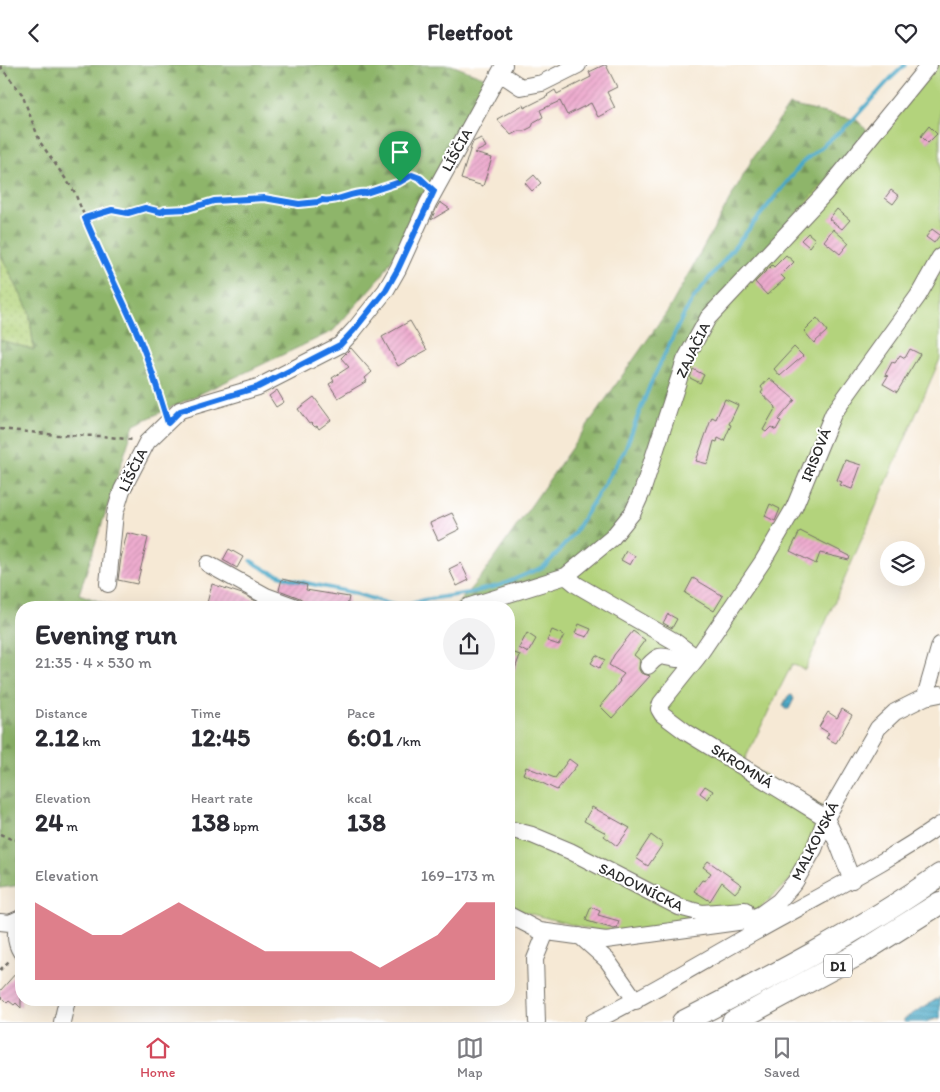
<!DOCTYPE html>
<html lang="en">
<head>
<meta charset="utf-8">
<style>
	body { margin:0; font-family:Itim,sans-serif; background:#f2f2f3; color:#2b2b33; height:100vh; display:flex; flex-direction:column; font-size:19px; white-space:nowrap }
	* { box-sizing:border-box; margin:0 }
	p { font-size:16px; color:#7c7c81 }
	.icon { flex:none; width:28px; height:28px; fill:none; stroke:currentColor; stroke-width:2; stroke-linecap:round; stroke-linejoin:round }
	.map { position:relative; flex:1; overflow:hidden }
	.drawer { position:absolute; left:15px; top:536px; width:500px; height:405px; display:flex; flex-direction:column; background:#fff; border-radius:20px; box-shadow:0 5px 20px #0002 }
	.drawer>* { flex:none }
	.fabs { position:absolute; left:880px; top:476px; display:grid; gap:10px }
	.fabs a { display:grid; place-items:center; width:45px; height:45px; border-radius:50%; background:#fff; box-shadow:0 5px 20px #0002; font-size:25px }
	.pin { position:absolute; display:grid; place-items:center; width:42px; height:42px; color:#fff; margin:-51px -21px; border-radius:50% 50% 50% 0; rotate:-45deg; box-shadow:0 0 5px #0007 }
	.pin .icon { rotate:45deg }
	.round { display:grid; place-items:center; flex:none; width:52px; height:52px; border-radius:26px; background:#f2f2f3 }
	.summary { display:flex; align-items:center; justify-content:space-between; height:85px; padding:0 20px }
	h1 { font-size:28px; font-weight:800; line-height:38px }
	.figures { display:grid; grid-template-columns:repeat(3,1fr); gap:8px; height:85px; padding:5px 20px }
	.figures div { display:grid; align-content:center }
	.figures b { font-size:25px; font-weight:800 }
	.figures small { font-size:14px; font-weight:400 }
	.figures p { font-size:14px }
	.chart { height:140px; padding:10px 20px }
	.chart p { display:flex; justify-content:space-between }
	.chart svg { width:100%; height:90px; margin-top:5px; fill:#d1495b; opacity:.7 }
	header { display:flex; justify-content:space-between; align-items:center; height:65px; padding:0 20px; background:#fff; font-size:22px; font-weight:800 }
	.tab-bar { display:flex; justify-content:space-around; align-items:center; height:70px; border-top:1px solid #e1e1e2; background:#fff; font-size:14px; color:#7c7c81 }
	.tab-bar a { display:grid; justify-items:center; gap:2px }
	.tab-bar .selected { color:#d1495b }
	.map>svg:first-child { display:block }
</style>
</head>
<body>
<header><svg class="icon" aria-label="back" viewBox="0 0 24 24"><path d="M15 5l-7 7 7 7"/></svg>Fleetfoot<svg class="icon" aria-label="heart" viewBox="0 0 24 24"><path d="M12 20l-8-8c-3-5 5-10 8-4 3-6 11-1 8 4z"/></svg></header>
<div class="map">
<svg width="940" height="957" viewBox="0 0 940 957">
	<defs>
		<pattern id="grass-dots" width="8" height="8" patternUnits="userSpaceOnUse" patternTransform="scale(1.25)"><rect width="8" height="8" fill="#b3d37b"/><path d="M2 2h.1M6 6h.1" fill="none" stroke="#9ab56a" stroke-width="1.8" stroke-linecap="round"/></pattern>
		<pattern id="forest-firs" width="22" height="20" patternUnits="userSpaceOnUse" patternTransform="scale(1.25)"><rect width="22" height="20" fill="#8eb56b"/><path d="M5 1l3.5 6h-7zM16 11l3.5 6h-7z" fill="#749358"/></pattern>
		<pattern id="water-rules" width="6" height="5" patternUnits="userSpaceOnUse" patternTransform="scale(1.25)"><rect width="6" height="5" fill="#48a8c7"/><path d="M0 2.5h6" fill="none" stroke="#3c89a2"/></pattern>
		<pattern id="building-hatch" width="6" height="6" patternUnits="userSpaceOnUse" patternTransform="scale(1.25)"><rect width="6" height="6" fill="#eeaccf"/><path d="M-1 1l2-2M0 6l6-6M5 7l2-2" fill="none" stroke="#cc94b2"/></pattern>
	</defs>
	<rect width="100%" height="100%" fill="#fff"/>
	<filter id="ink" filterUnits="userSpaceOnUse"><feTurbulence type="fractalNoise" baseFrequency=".02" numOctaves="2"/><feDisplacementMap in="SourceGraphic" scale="10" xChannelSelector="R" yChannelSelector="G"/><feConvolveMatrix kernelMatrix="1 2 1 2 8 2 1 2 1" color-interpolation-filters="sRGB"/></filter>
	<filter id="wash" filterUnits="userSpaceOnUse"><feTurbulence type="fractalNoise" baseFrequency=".0096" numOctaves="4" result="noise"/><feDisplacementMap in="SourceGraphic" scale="20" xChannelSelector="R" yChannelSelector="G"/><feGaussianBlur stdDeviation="1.12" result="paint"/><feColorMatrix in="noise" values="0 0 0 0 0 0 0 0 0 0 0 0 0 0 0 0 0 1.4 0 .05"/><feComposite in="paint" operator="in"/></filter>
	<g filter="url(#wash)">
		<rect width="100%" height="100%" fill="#f6e9d5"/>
		<path fill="url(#grass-dots)" stroke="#6f7f53" d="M0,188l29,58 5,39 -34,-10z"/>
		<path fill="url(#forest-firs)" stroke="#5c704b" d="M0,0h451l35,13 -80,157 -23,39 -50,57 -199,94 -55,169 36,13h-94v278l-21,3v-548l34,10 -5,-39 -29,-58z
			M789,40l68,15 14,15 -241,381 -47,48 -97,43h-31l28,-33 186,-265 85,-153z"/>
		<path fill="#b3d37b" stroke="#6f7f53" d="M929,0h11v294l-135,311 -13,-6 -49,99 83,46 -20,56 -53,50 -143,20 -101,-27v-301h-23l97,-43 47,-47 81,-208z"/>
		<path fill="url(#water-rules)" stroke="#3a6a79" d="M792,630l2,4 -5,10h-4l-2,-4 5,-9z
			M940,932v21l-16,4h-20v-3z"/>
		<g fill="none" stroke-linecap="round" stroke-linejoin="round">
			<path stroke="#48a8c7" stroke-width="4" d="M251,496l17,10 29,10 57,12 42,13h10l17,-6 46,-7 32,-8 42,-18 9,-8 20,-23 52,-84 26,-67 33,-69 12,-20 108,-134 47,-39 40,-44 15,-14"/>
		</g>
		<g id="blocks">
			<path fill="url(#building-hatch)" d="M604,0h2l11,22 -10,5 8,16 -17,9 -7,-14 -24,12 -7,-14 -20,9 3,7 -9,5 -2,5 -8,4h-6l-7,4 -14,-16 26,-14 1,3 24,-12 -1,-1 8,-5 2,4 34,-17 -2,-5z
				M929,61l8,8 -9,9 -7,-7z
				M481,73l5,9 -12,6 18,5 -9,28 -22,-7 10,-32 2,-5z
				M534,110l7,8 -9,8 -7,-8z
				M891,125l8,6 -6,8 -8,-6z
				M440,137l10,7 -19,11 6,-13z
				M837,144l13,11 -8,9 -13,-10z
				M833,164l16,14 -9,11 -16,-13z
				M932,164l8,6 -6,8 -8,-6z
				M808,168l7,6 -6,8 -8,-7z
				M786,190l8,7 -13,13 4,4 -18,16 -12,-13 17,-17 2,2z
				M817,253l10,13 -13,12 -10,-12z
				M410,256l17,29 -29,16 -16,-29z
				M794,282l9,9 -23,20 -6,-7z
				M351,283l21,24 -7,6 2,3 -29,17 -9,-14 5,-3 -2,-3 17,-11 -8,-9z
				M910,284l10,5 -23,38 -14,-8 5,-8 -3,-1 7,-13 3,1 5,-8 5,3z
				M693,304l11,6 -4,8 -10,-5z
				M769,313l26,22 -17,20 3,1 -5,9 -5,-3 -5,5 -3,-2 13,-23 -15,-14 2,-3 -2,-3z
				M277,325l7,12 -8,5 -7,-11z
				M314,332l17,23 -12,9 -2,-3 -2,1 -4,-4 -2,1 -11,-15z
				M725,334l13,6 -9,19 2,1 -7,16 -6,-3 -1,4 -3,-1 -6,23 -12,-3 16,-44 4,2z
				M845,395l16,5 -9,24 -12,-4 2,-3 -5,-2z
				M770,439l10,5 -5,12 -10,-5z
				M452,448l8,16 -22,11 -8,-17z
				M800,466l50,25 -1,4 -29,-7 -4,11 -26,-13z
				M127,468l21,5 -11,46 -19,-4 3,-22z
				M229,484l14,8 -6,11 -14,-8z
				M626,486l9,5 -5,9 -9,-5z
				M461,498l8,17 -12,6 -8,-17z
				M693,513l30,18 -9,15 -29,-18z
				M282,514l25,6 -1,5 43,7 -2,10h-41l-2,-6 -4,-3 -21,-8z
				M212,519l30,10 26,13h-47l-14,-4z
				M668,549l9,5 -5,9 -9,-5z
				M579,559l12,5 -4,8 -12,-4z
				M552,565l12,5 -5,10 -12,-4z
				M633,566l12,9 -11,15 6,5 -1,9 2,4 9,3 -38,42 -12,-12 14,-17 6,-8 -1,-1 5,-6 -15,-9 5,-10z
				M527,568l9,6 -8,14 -9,-5z
				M509,586l11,4 -10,28h-1z
				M596,590l9,5 -6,8 -8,-5z
				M842,644l10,6 -16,28 -10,-5 3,-5 -10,-6 9,-15 9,6z
				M569,694l8,6 -20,25 -34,-16 3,-7 29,11z
				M705,721l8,5 -5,8 -8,-6z
				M592,742l38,21 -13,18 -13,-10 2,-3 -22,-12z
				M651,770l12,9 -15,22 -12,-8z
				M708,796l34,24 -7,8 -13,-11 -12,19 -16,-10 8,-11 3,1 6,-8 -8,-6z
				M591,842l9,4 -2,4 21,6 -2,7 -3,1 -27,-8 -1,-2z
				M16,908l5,4v31l-5,-5 -2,2 -5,-4 -2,2 -7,-7v-5z"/>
		</g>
	</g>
	<g filter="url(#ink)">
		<use href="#blocks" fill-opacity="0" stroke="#726e66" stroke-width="1"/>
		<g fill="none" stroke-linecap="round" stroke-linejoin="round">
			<g stroke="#726e66" stroke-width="18">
				<path id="minor" d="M500,8l21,14 21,-4 36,-18
					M208,499l58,32 30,11
					M566,511l11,9 97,56 23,17 -36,45 -2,6 3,5 24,18 140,86 12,26 14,36
					M108,519l7,-71 7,-23 25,-48 33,-32 78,-23 82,-42 14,-15 32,-40 12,-21 30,-66 76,-138
					M467,542l99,-31 46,-38 21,-26 9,-20 43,-132 23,-42 117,-125 104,-128
					M648,601c13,-14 13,-9 29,-7 6,0 13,-1 20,-1l66,-97 31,-53 39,-94 85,-118 22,-39
					M925,632l15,-52
					M509,764l23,6 38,16 109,56 23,6 43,-3
					M509,850l31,16 66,9 139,-19 16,-7 18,-13 16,-19 19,-33 12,-31 52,-90 17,-16 30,-15 15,-3
					M19,854c-4,12 -5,22 2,33
					M0,857l10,1 11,-5
					M580,871l27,24 29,41
					M62,957l5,-22
					M537,957l-2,-63 11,-27
					M593,957c66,-33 128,-72 193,-107 52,-29 105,-56 154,-90"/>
			</g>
			<g stroke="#726e66" stroke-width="24">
				<path id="highway" d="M683,957c88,-45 176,-90 257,-147
					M733,957l126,-68 81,-51"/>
			</g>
			<path stroke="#726e66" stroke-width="2.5" stroke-dasharray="4 4" stroke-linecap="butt" d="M0,1l22,28 18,48 34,49 30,72 27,55 23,58 9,31
				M86,153l27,-8 15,3 17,-5 16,4 4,-2 23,-2 26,-7 50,-3 35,6 19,-2 3,-2c14,3 33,-9 45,-7l34,-11 12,-7 8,3 4,3
				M0,364l57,6 44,1 32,4
				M0,769l11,5 10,1
				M0,905l10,-10"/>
			<use href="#minor" stroke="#fff" stroke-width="16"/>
			<use href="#highway" stroke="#fff" stroke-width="22"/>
		</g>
	</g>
	<g fill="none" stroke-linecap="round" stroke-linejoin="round" filter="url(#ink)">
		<g stroke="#fff" stroke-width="10">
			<path id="route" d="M412,110l8,3 14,13 -36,78 -12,21 -32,40 -14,15 -82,42 -78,24 -12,12c-11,-36 -22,-72 -38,-106 -15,-33 -31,-65 -45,-99l27,-8 16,3 17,-5 16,4 4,-2 23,-1 26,-8 50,-3 35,6 19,-2 4,-2c14,3 31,-9 44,-7l34,-11z"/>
		</g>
		<use href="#route" stroke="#1a73e8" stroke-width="6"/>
	</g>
	<g text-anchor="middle" stroke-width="4" stroke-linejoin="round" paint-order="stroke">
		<rect fill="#fff" stroke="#6b6b6b" stroke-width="1" x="824" y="889.5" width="28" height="23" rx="4"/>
		<g font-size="14" font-weight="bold" fill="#2b2b2b">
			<text x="838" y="906">D1</text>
		</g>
		<g font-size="15" fill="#2b2b2b" stroke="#fff">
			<text transform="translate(457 85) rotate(-61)" y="5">LÍŠČIA</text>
			<text transform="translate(693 285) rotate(-64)" y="5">ZAJAČIA</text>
			<text transform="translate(816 390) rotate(-68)" y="5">IRISOVÁ</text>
			<text transform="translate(133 405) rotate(-64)" y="5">LÍŠČIA</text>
			<text transform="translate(742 701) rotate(32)" y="5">SKROMNÁ</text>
			<text transform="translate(815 776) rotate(-63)" y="5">MALKOVSKÁ</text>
			<text transform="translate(641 822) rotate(26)" y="5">SADOVNÍCKA</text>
		</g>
	</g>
</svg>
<div class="fabs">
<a><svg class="icon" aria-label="layers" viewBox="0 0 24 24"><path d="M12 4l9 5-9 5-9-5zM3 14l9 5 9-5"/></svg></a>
</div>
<div class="pin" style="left:400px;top:117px;background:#1e9e55"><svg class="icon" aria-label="arrive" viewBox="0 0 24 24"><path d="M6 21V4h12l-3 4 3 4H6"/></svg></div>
<section class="drawer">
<div class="summary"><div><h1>Evening run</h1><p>21:35 · 4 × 530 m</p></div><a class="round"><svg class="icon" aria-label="share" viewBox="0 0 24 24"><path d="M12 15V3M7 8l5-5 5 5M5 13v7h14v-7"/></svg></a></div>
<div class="figures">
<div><p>Distance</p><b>2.12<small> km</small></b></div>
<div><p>Time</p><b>12:45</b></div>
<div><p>Pace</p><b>6:01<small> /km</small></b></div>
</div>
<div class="figures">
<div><p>Elevation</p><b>24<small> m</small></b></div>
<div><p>Heart rate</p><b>138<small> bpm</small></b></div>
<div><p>kcal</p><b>138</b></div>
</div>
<div class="chart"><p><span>Elevation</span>169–173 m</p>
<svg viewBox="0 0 160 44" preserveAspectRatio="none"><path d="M0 44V6L10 14L20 22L30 22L40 14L50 6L60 14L70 22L80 30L90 30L100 30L110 30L120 38L130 30L140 22L150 6L160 6V44z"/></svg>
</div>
</section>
</div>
<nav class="tab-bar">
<a class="selected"><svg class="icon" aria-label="home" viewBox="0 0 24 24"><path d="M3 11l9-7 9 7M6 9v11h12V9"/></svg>Home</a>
<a><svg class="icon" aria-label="map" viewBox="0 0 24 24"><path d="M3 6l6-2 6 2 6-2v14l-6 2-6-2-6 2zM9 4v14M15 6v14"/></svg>Map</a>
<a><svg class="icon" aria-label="saved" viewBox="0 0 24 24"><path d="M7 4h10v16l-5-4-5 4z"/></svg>Saved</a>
</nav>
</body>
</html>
